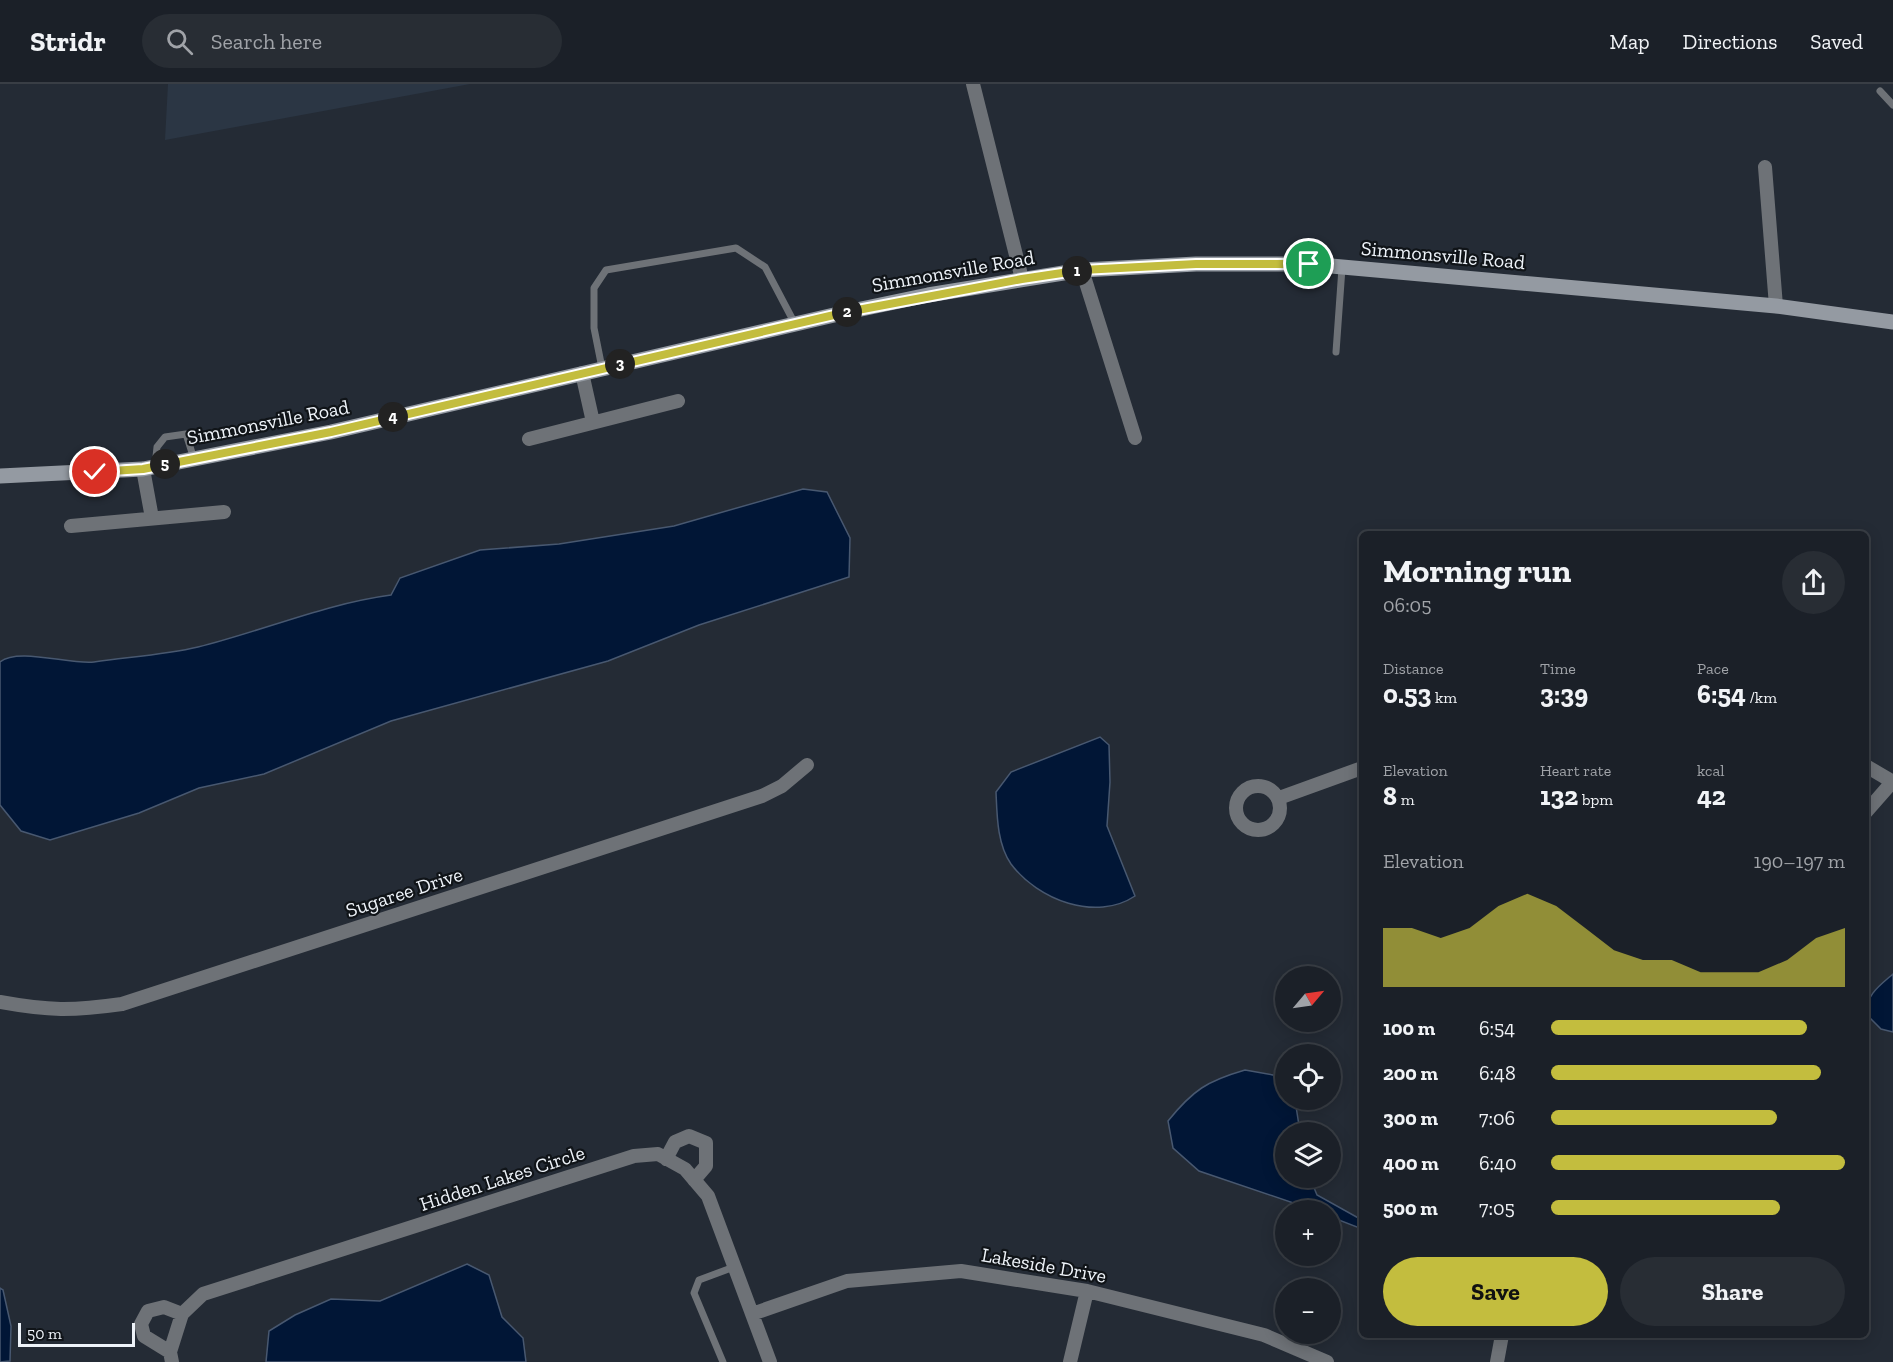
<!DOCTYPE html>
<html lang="en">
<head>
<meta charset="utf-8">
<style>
	body { margin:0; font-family:"Zilla Slab",serif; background:#282d34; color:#f1f3f6; height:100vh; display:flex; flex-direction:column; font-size:22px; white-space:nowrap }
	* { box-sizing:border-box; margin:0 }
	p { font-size:20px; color:#a0a3a8 }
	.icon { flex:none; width:33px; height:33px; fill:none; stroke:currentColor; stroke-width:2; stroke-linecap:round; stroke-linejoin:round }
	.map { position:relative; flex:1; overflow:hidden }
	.details { position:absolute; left:1359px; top:447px; width:510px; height:807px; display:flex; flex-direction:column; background:#1b2028; border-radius:9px; box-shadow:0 3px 15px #0003,0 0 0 2px #393e45 }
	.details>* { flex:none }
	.needle { width:39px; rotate:61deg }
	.buttons { position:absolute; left:1275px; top:882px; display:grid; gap:12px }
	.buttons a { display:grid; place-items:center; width:66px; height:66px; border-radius:50%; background:#1b2028; box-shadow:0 3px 15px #0003,0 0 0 2px #393e45; font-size:30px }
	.scale { position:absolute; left:18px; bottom:15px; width:117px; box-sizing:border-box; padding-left:6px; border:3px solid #eef3f9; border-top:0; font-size:16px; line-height:21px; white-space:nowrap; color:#eef3f9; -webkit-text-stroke:4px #101418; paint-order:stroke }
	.pin { position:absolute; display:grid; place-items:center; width:51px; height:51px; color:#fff; margin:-26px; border:3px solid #fff; border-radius:50%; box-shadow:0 2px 6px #0007 }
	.km { position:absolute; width:30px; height:30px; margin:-15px; border-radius:50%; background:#222; color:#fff; font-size:16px; line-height:30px; text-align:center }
	.round { display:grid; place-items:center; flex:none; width:63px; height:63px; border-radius:32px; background:#282d34 }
	.summary { display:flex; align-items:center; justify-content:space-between; height:102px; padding:0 24px }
	h1 { font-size:33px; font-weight:700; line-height:45px }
	.stats { display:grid; grid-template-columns:repeat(3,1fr); gap:9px; height:102px; padding:6px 24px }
	.stats div { display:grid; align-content:center }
	.stats b { font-size:26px; font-weight:700 }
	.stats small { font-size:16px; font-weight:400 }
	.stats p { font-size:16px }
	.chart { height:168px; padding:12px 24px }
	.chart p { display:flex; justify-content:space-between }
	.chart svg { width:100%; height:108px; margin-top:6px; fill:#c3bd3e; opacity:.7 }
	.action { display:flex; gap:12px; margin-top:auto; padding:12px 24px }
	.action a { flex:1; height:69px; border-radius:36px; background:#c3bd3e; color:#111; font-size:24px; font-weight:700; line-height:69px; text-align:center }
	.action a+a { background:#282d34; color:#f1f3f6 }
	ul { padding:0 24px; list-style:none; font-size:20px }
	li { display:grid; grid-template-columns:96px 72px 1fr; align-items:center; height:45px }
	li i { height:15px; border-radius:8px; background:#c3bd3e }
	header { display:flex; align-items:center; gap:36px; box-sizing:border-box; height:84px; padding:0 30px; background:#1b2028; border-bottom:2px solid #393e45 }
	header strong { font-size:28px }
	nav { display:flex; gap:33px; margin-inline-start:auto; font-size:21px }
	.search { width:420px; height:54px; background:#282d34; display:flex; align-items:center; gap:15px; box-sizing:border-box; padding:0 21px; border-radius:33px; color:#a0a3a8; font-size:22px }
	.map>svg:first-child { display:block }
</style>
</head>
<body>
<header>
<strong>Stridr</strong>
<div class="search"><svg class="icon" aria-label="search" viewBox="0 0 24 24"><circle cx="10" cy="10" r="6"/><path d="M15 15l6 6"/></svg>Search here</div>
<nav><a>Map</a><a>Directions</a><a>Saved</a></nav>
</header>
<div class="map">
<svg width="1893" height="1278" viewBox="0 0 1893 1278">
	<rect width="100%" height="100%" fill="#242b35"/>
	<path fill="#2b3644" d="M168,0h302l-305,56z"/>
	<path fill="#011636" stroke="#485870" stroke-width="1.5" d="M803,405l24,3 23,46 -1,39 -150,48 -91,36 -217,60 -127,53 -65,14 -60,25 -89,27 -29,-9 -21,-26v-143c18,-15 70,3 94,0 34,-5 70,-7 104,-15 65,-16 126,-43 193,-52l9,-17 80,-28 79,-6 115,-18z
		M1100,653l9,8 1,37 -3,44 28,70c-39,26 -97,4 -124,-32 -14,-20 -14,-49 -15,-72l15,-20z
		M1893,890v58l-12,-3 -15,-15c0,-19 13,-28 27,-40z
		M1245,986l28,5 12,13 1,12h9l5,32h-14v46h24l7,17 45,25v9l-31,-12 -1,-7h-16l-115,-39 -26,-23 -5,-27c25,-31 39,-40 77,-51z
		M467,1180l22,11 13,42 21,21 3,24h-260l3,-31 26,-16 36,-16 49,2z
		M0,1204l3,2 8,36 -1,35 -10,1z"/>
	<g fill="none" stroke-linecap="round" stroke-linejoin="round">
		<path stroke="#6e7277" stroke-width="7" d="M1880,7l13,14
			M1336,268l6,-84
			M602,284l-8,-40v-40l12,-18 130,-22 29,19 30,57
			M155,382l2,-19 8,-10 21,-3 8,25
			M723,1278l-29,-69 5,-13 35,-13"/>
		<path stroke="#6e7277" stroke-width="14" d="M973,0l49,195
			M1765,83l11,139
			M1082,186l53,168
			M582,289l11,49
			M529,355l149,-38
			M143,385l9,49
			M71,442l153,-14
			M1866,682l27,16
			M1236 724a22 22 0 1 1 44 0a22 22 0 1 1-44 0Z
			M1279,714l83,-30
			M1866,728l27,-31
			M0,918c49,9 72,9 122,2l640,-208 20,-10 25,-21
			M666,1075l9,-17 14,-6 17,7v23l-12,14
			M752,1230l95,-33 114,-10 126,20 177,44 63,27
			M170,1268l-26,-16 -3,-12 7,-13 16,-4 18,7
			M172,1278l-2,-10 12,-38 21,-20 431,-138 24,-2 27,15 23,27 62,166
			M1070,1278l17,-71
			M1497,1278l5,-27"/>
		<path stroke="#949aa2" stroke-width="15" d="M0,392l143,-7 188,-37 516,-120 81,-17 154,-25 114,-6h113l467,42 117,16"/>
	</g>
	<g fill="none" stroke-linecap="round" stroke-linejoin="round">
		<g stroke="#fff" stroke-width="12">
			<path id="route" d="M95,388l48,-3 188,-37 516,-120 175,-33 60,-9 114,-6h113"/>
		</g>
		<use href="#route" stroke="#c3bd3e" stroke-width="8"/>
	</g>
	<g text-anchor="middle" stroke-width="4.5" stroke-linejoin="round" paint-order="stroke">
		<g font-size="20" fill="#eef3f9" stroke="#101418">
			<text transform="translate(1443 171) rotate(5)" y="7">Simmonsville Road</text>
			<text transform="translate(953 187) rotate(-10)" y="7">Simmonsville Road</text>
			<text transform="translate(268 338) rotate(-11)" y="7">Simmonsville Road</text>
			<text transform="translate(404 808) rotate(-18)" y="7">Sugaree Drive</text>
			<text transform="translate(502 1094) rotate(-18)" y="7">Hidden Lakes Circle</text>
			<text transform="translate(1044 1181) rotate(10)" y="7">Lakeside Drive</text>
		</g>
	</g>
</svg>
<div class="buttons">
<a><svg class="needle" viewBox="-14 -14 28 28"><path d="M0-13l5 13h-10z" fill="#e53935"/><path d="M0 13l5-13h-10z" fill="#a0a3a8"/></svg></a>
<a><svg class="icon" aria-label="locate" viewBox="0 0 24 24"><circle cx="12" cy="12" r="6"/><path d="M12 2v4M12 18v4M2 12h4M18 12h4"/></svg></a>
<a><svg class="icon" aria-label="layers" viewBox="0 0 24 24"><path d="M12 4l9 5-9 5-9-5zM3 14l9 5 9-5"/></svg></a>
<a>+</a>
<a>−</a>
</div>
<div class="scale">50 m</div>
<div class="pin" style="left:1309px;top:180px;background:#1e9e55"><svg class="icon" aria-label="arrive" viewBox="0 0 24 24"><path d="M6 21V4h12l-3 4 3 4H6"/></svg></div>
<div class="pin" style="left:95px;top:388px;background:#d93025"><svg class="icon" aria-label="check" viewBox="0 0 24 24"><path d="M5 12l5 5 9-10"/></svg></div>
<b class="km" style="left:1077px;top:187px">1</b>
<b class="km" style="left:847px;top:228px">2</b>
<b class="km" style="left:620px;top:280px">3</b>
<b class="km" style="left:393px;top:333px">4</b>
<b class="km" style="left:165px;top:380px">5</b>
<section class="details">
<div class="summary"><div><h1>Morning run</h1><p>06:05</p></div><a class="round"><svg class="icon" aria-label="share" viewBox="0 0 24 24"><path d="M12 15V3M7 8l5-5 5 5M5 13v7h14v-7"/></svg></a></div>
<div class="stats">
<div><p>Distance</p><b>0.53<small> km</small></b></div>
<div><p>Time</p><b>3:39</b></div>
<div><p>Pace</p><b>6:54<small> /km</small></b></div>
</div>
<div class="stats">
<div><p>Elevation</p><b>8<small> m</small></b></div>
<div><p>Heart rate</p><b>132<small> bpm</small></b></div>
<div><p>kcal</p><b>42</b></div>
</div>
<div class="chart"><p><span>Elevation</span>190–197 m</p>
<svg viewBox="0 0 160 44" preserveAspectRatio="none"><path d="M0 44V20L10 20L20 24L30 20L40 11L50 6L60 11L70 20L80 29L90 33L100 33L110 38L120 38L130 38L140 33L150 24L160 20V44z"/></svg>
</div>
<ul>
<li><b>100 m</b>6:54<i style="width:87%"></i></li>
<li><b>200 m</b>6:48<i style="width:92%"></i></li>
<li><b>300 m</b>7:06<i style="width:77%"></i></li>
<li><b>400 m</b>6:40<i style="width:100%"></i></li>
<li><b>500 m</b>7:05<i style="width:78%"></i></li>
</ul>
<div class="action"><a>Save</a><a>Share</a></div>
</section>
</div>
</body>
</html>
